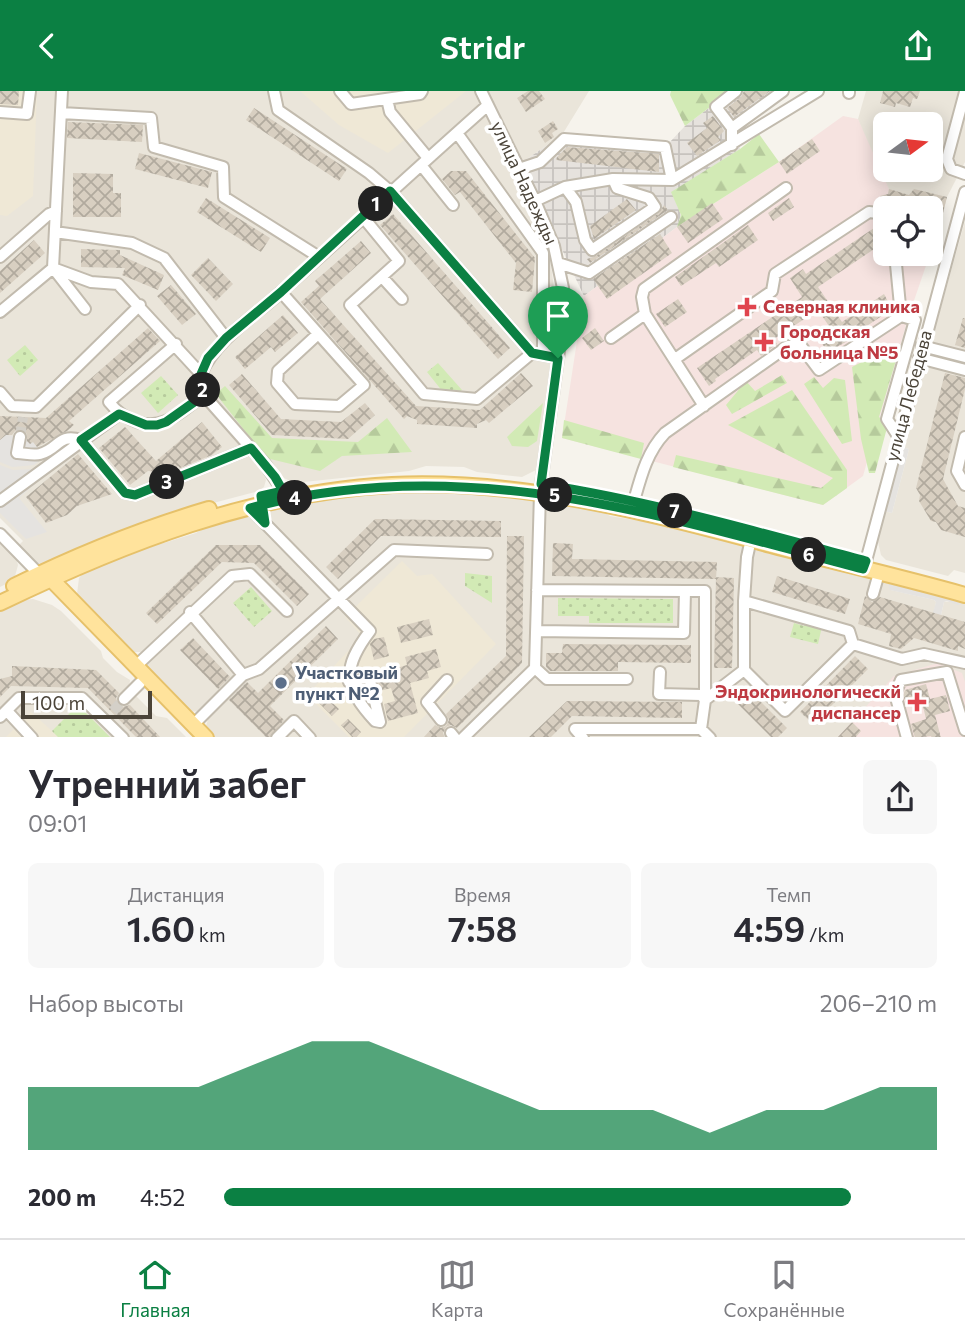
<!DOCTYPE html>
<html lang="ru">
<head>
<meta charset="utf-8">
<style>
	body { margin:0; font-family:Commissioner,sans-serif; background:#f7f7f7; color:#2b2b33; height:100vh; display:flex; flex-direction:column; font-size:26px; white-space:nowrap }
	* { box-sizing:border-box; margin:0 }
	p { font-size:23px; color:#7c7c81 }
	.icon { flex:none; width:38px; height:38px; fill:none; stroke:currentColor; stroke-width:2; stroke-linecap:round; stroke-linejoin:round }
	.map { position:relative; height:646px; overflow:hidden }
	.details { display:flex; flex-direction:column; background:#fff; flex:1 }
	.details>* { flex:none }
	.needle { width:46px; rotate:75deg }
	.controls { position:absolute; left:873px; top:21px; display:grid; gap:14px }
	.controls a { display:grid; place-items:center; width:70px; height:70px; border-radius:10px; background:#fff; box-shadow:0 4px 18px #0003; font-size:35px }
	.scale { position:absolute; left:21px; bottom:18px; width:131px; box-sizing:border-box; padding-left:7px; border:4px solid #4b4439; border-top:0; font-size:19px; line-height:24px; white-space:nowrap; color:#4b4439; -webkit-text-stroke:5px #fff; paint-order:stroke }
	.pin { position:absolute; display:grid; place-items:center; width:60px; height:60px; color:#fff; margin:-72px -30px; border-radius:50% 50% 50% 0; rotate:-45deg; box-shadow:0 0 7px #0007 }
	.pin .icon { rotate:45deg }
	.km { position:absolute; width:35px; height:35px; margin:-18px; border-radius:50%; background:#222; color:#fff; font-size:19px; line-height:35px; text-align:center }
	.round { display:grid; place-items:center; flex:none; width:74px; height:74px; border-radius:10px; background:#f7f7f7 }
	.overview { display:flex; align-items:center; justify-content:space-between; height:119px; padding:0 28px }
	h1 { font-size:38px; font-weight:600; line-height:52px }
	.figures { display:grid; grid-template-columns:repeat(3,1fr); gap:10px; height:119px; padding:7px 28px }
	.figures div { display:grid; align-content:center; border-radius:10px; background:#f7f7f7; text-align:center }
	.figures b { font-size:35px; font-weight:600 }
	.figures small { font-size:19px; font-weight:400 }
	.figures p { font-size:19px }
	.chart { height:196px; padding:14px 28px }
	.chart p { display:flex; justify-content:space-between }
	.chart svg { width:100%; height:126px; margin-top:7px; fill:#0b8043; opacity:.7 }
	ul { padding:0 28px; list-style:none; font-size:23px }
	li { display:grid; grid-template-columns:112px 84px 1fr; align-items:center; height:52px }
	li i { height:18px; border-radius:9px; background:#0b8043 }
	header { display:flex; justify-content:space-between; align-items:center; height:91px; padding:0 28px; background:#0b8043; color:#fff; font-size:32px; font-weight:600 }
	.menu { display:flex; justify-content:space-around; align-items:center; height:98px; border-top:2px solid #e1e1e2; background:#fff; font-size:19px; color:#7c7c81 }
	.menu a { display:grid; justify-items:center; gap:4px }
	.menu .on { color:#0b8043 }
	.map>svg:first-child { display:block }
</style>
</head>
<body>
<header><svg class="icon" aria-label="back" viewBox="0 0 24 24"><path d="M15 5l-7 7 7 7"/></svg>Stridr<svg class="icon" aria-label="share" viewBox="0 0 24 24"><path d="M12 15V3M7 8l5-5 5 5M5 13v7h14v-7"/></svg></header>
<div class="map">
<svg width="965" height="647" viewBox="0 0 965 647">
	<defs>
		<pattern id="industrial-grid" width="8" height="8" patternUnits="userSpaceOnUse" patternTransform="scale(1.75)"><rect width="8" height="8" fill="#e6e2dd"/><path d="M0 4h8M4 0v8" fill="none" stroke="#c7c3be"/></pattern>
		<pattern id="green-dots" width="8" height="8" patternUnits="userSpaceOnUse" patternTransform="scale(1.75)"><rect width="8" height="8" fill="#d2eab5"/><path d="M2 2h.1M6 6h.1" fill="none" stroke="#b6ca9c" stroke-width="1.8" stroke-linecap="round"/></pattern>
		<pattern id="forest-firs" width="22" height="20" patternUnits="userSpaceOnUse" patternTransform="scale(1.75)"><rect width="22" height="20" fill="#d2eab5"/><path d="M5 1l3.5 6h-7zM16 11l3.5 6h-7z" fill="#b6ca9c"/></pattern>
		<pattern id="building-cross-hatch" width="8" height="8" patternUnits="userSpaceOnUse" patternTransform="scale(1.75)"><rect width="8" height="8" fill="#d8cfc1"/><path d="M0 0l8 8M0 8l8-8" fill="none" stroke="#b1aa9e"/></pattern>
	</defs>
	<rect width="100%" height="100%" fill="#f6f3ec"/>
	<path fill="#eae5da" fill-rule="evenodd" d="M0,0h475l19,35 55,122 9,74 -20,147 -16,8 -45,-5 -13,-5 -38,-1 -17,5 -115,12 -10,-5 -13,-16 -11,3 6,15 -2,7 -5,4 -61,16 -155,58 -9,-3 -16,-16 5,-5 -23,-23z
		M486,0h103l-27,44 -41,28z
		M866,0h99v71l-18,35 -8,32 -8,-3v-18h-45l-6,-12 -22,-77zM886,33h45v46h-45z
		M965,130v352l-11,-3 -6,6 -62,-16 -5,-5 -3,-13 6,-31 8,2 17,-64 -7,-2z
		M418,400l59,2 57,6 1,4 8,1 3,-3 46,5 18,10 30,5 14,-2 88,26 10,13 3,-7 8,-3 105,28 2,5 -3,11 9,3 5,-15 7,1 3,9 43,10 2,2 -2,10 7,3 3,-13 21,-2v137h-754l-5,-11 3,-10 -7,-5 -14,1 -40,-39 -1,-10 4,-7 -6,-4h-15l-50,-50 -3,-8 2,-16 6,-8 59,-25 20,-2 32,-10 16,-9 34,-9 23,7 -2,-8 2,-5 4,-2 65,-11z
		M0,451l16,16 2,7 -4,15 -14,7z
		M33,508l19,6 9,6 40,40 2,7 14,14 13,8 -1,9 27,27 11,2 19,19 -186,1v-126l23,-12z"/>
	<path fill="url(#industrial-grid)" d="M731,0h59l-55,38 5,20 -68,43 9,23 -4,12 -93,69 -63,-133 41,-28 107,8 16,-17z"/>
	<path fill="#efe8d6" d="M0,0h37l-4,105 -26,20 -7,-1z
		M300,0h166l-78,62 -49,-28z
		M402,470l15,15 15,-2 64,70 -92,93h-55l-42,-42 55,-59 -17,-19z
		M31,621l21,19 6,6 -53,1z"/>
	<path fill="#f6e3e0" d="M843,25l15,3 31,70 -1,5 -8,3 6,11v46h44l-22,64 -45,158 -40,29 -261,-67 22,-142 93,-69 102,-65z
		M938,572l24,10 3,9v55l-128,1 57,-62z"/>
	<path fill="url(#green-dots)" d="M25,254l13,15 -18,16 -13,-16z
		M438,272l24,27 -8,5 -11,-3 -16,-20z
		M161,285l17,19 -20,18 -17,-20z
		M465,482l27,3v27l-27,-17z
		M251,496l21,24 -18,16 -21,-24z
		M558,507l115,1v24h-84v-7h-31z
		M806,528l17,3 -5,22 -28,-7 4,-14 10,3z
		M78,614l32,32h-52l-6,-6z"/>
	<path fill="url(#forest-firs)" d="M671,0h60l-46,35 -15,-31z
		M759,43l20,28 -102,65 4,-12 -10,-23 69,-43z
		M893,255l4,11 -18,60 9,7 -13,49h-6l-8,-34 -9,-72z
		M782,284l5,8 -55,31 -6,-9 20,-24 9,10z
		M814,286l9,11 11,-10 11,2 7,61 -10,3 -38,-60z
		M225,295l47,52 86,4 29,-24 25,34 -70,4 -22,15 -54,-13 -50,-64z
		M792,299l55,80v18l-24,17 -150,-38 3,-12 145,33 12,-10 -105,-53z
		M543,312l-6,38 -9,6 -16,-1 -5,-9z
		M564,329l80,23 -3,16 -79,-21z"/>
	<path fill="#e5e3e0" d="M6,344l18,2 6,7 3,-2 12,15 -11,8 -22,2 -12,-5v-22z
		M67,355l7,3 -55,49 28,34 -21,7 -26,-26v-48l13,5 22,-1z
		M902,356l7,2 -17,64 -8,-2z
		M888,490l76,18 -6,6 -11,-4 -3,1 -3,13 -8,-2 3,-11 -2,-2 -44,-10z"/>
	<path fill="url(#building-cross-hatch)" d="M0,0h19l-1,14 -18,-1z
		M528,0h11l6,8 -19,13 -9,-14z
		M744,0h26l-36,26 -7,-9 14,-11z
		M883,0h37l-3,8 -4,-1 -3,9 -14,-4 -1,4 -15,-4z
		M254,17l93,61 -8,12 -93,-61z
		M713,25l11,15 -6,6 3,3 -24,16 -10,-13 20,-15 -4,-5z
		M553,30l5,8 -6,4 2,4 -9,6 -7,-12z
		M68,31l75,3 -1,17 -75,-4z
		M812,48l8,12 -33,23 -8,-12z
		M567,56l92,7v18l-103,-12 1,-3z
		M139,62l73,19 -4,16 -73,-19z
		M451,80h15l69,87 -3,34 -19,-2 3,-27 -56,-71 -5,3 -13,-16z
		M73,82l40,1v19h8v24h-48z
		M889,98l20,6 5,-6 33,8 -8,32 -8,-3v-18h-45l-6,-12 8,-2z
		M206,107l64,40 -9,14 -64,-40z
		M789,107l5,9 -21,14 -5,-8z
		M627,108l9,11 -42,29 -4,-13z
		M712,112l11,16 -35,24 -11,-16z
		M664,114l4,5 -78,53 -3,-4 9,-3 63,-43z
		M393,123l117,134 -12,11 -118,-134z
		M748,134l10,15 -39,27 -3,-4 -35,23 -6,-9z
		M877,135l9,7v8l-68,46 24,35 42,-28 8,15 -40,27 1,2 -25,14 -10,-14 13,-9 -13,-19 -44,29 3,5 -16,12 -4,-6 -42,29 1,2 -7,5 -12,-18 105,-71 -12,-19 13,-9 3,5z
		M660,143l12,19 -65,46 -14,-20z
		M34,149l11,13 -45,40v-22z
		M361,150l10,12 -51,46 96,107 64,4 41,-37 12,13 -44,37 -3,-3 -9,4v4l-60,-4v-4l-10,-4 -3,3 -103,-117 18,-16 -4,-5z
		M81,158l39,1v5l44,20 -6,15 -36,-15 3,-7 -44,-1z
		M208,167l25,26 -17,17 -25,-26z
		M171,194l25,29 -14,11 -25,-29z
		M678,208l9,13 -22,15 -9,-13z
		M283,224l15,18 -23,19 -4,-5 -26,22 -10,-12z
		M963,227h2v30l-10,-3z
		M148,237l12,13 -91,80 5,4 -7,6 -30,16 -4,-5 -3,2 -3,-3v-7l-6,-5 -6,2 -3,4h-6l-6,5v-24l46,2z
		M595,237l9,13 -13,9 -9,-12z
		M945,282l20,5v11l-22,90 15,27 7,2v29l-24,-7 -5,-8 -5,-1 -12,-20 1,-6 -4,-7z
		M242,283l39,45 60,3 24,-19 10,12 -27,24 -76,-4 -43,-50z
		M202,331l20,25 -10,8 -32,13 -2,-2 -9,7 -21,-2 -18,14 -31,-37 26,-21 31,34z
		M78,363l34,40 -35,12 -10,9 -21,8 -20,-26z
		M375,428l126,2v16l-120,-1 -43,43 -12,-12z
		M507,445h17l-2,127 -65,65 -6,-3 -5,2 -3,6 2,5h-22l12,-13 6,3 5,-2 3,-6 -3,-6 60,-58z
		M553,452l20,1 -1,15 145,3 -1,17 -164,-3z
		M216,454h44l49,49 -12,12 -43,-43 -32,-1 -65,62 -11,-11z
		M777,485l73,23 -5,15 -73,-22z
		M716,486l18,1 -2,90h-18z
		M865,505l7,6 8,-5 85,25v27l-7,-3v5l-44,-13 -13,11 -12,-3 2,-12 -33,-10z
		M429,528l4,16 -32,8 -4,-16z
		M326,535l12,13 -68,67 14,14 -15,18h-2l-38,-38 18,-18 11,11z
		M384,546l5,19 -15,4 -4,-16 4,-5z
		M193,547l37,39 -12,12 -38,-39z
		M563,553l128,1v18l-73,-1v9h-68l-4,-4v-14h16z
		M436,558l5,18 -14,4 2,7 -19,5 8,30 -30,8 -4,-17 11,-3 -4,-13 -11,3 -4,-17 31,-9 -2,-8z
		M855,565l13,13 -55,55 -13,-12z
		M12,575l84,4 23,23 -3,5 2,6 5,3 7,-2 31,33h-24l-49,-50 -77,-2 -11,11v-18l12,-3z
		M926,593l4,15 16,-4 4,16 -15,4 6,23h-9l-1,-2 -16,2 -4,-14 15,-5 -4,-17 -15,4 -4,-11 2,-5z
		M744,594l43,43 -10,10h-5l-41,-41z
		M324,604l15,14 -7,7 -15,-15z
		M567,610l115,1v16l-110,-2 -22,22h-22z
		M348,628l13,13 -5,6h-3l-12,-13z
		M852,631l9,9 -6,7h-18z"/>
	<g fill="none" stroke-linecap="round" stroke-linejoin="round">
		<path stroke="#d4d0c8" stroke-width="10" stroke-dasharray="10 5" stroke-linecap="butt" d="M20,346l3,-20
			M113,620l11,-12"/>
		<g stroke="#c2bbae" stroke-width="14">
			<path id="minor" d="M62,0l-9,177 32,41
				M274,0l4,19 91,63 21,18 142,162 26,5
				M340,0l11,13 69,-10 2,-3
				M481,0l54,110 19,45 9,42 1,26 -23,170
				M965,1l-18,67 4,10 14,5
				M849,2v-2
				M387,8l3,13 38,46
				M0,21l27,2 3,-23
				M61,22l90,5 3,29 69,20 1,30 95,60
				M732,37l-16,-21 20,-16
				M457,42l86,120v101
				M732,54v-17l51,-37
				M421,74l32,40
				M519,78l21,-7 24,-23 101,8 7,33
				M565,96l11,15 9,38 7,10 63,-43 -6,-9 -32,-10 -4,-9
				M535,110l30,-14 48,-8 59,1 146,-89
				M363,126l36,44 -49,44 74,89 53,5 55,-46
				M55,141l77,11 32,15 62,80
				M895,163l6,62
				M0,166l49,-43 7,-3
				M558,172l31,10 82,-56
				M53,177l38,14 27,2 83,90 3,21 61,69 18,27
				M382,186l20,22
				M281,201l83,93 -25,21 -44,-2 -18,-21 1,-12 40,-37
				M0,221l53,-44
				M611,247l34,-24
				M176,253l-67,58c8,10 14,14 26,19 28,12 47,-11 69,-26
				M922,255l43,11
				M919,267l46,12
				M675,268l97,-68 3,-17 94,-62 9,1 8,12
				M201,283c16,-36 53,-57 81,-83 69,-62 137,-125 206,-186
				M0,301l12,14 24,1 104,-102
				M704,315l-59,-92 -3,-17 2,-8 142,-101
				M20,346l-3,16c7,0 16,3 23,1 19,-5 18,-21 41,-14l44,53 10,2 116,-47
				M965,346l-8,34 8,14
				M0,410l119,-87
				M634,410c7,-25 13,-49 31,-68l123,-87h13l18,24 82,-54 14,4 -28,99 11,17
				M250,417l120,123c-29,38 -26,56 5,90l5,1 -11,-45 -20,5
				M0,443l39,40
				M866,470l99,-369
				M685,500h20v109
				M873,503l6,-21
				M744,510v69
				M190,521l53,63
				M537,540l147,2 1,-42 -148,-1
				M853,553l49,15 22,-5 41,9
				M136,575l96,-90 18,-2 37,37
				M535,577l12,11h80
				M660,581l-1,22 42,1 4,5
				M124,608l16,-16
				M7,620l25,27
				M0,626l19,-19h63l41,40
				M441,629l-14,-18 20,-22
				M193,634l50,-50 16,-6 135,-119 93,4
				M451,642l4,5
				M277,647l17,-17 16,17
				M463,647l72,-70 5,-175
				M583,647l-8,-9h126
				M710,647l-9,-9 4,-29 39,-30 41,41 68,-67 -4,-13 -105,-30 3,-44 4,-18
				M907,647l-12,-44 6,-14 46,-8 18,58"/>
		</g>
		<g stroke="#e6c16a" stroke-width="18">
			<path id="major" d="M44,485l8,4 154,158
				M14,495c63,-31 127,-57 195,-77
				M0,512c122,-59 254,-111 392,-118 129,-6 255,27 379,60 64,17 130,32 194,50"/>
		</g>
		<use href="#minor" stroke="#fff" stroke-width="10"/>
		<use href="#major" stroke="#ffe39c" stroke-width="14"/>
	</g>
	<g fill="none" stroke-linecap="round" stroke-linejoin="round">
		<g stroke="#fff" stroke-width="14">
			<path id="route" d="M558,267l-26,-5 -142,-162 -109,101 -55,46 -18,20 -7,16 3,21 -38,27 -9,3h-11l-27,-11 -38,26 44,53 10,2 116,-47 24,29 8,14 -22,5 4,27 -15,-15c212,-57 409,7 613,61l3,-8c-108,-29 -215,-60 -325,-77l17,-126"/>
		</g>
		<use href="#route" stroke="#0b8043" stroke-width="9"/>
	</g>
	<g fill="#e0444e" stroke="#fff" stroke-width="2.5">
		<path d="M743.5 205.5h7v7h7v7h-7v7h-7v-7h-7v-7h7z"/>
		<path d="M760.5 240.5h7v7h7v7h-7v7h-7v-7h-7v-7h7z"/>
		<path d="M913.5 600.5h7v7h7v7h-7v7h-7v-7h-7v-7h7z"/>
	</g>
	<circle fill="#5c6f8a" stroke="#fff" stroke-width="2.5" cx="281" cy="592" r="7"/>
	<g text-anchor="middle" stroke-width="7" stroke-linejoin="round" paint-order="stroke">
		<g font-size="18" fill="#4b4439" stroke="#fff">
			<text transform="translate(524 92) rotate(65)" y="6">улица Надежды</text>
			<text transform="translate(909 305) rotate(-75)" y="6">улица Лебедева</text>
		</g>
		<g font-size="18" font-weight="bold" fill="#be3a42" stroke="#fff" text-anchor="start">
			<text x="763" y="222">Северная клиника</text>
			<text x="780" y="247">Городская<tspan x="780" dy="21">больница №5</tspan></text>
			<text x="901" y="607" text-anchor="end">Эндокринологическй<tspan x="901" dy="21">диспансер</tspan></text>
		</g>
		<g font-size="18" font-weight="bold" fill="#4e5e75" stroke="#fff" text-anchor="start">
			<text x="295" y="588">Участковый<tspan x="295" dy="21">пункт №2</tspan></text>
		</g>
	</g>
</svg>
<div class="controls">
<a><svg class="needle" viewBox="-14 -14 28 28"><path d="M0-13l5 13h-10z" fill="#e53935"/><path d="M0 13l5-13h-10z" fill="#7c7c81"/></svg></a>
<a><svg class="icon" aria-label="locate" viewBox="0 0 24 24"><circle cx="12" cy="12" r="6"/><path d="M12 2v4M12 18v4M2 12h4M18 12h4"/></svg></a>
</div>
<div class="scale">100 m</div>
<div class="pin" style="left:558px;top:267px;background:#1e9e55"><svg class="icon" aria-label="arrive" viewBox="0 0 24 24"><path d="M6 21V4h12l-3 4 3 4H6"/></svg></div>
<b class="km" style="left:376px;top:113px">1</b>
<b class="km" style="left:203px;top:299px">2</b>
<b class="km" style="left:167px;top:391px">3</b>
<b class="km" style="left:295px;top:407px">4</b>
<b class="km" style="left:555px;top:404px">5</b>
<b class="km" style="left:809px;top:464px">6</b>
<b class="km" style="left:675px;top:420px">7</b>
</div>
<section class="details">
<div class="overview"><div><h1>Утренний забег</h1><p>09:01</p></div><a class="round"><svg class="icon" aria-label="share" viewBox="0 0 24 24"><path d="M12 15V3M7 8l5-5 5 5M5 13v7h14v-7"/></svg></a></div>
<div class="figures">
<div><p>Дистанция</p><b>1.60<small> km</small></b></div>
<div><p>Время</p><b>7:58</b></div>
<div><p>Темп</p><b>4:59<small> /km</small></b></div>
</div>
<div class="chart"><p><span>Набор высоты</span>206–210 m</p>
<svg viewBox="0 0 160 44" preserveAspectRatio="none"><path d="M0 44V22L10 22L20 22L30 22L40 14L50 6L60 6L70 14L80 22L90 30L100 30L110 30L120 38L130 30L140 30L150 22L160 22V44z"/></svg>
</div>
<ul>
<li><b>200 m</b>4:52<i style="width:88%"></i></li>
</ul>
</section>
<nav class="menu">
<a class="on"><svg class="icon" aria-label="home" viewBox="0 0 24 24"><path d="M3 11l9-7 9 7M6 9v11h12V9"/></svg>Главная</a>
<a><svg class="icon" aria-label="map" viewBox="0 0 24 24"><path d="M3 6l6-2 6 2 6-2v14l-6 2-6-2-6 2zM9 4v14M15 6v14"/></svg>Карта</a>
<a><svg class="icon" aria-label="saved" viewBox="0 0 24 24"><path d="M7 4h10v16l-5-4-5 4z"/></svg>Сохранённые</a>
</nav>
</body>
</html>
